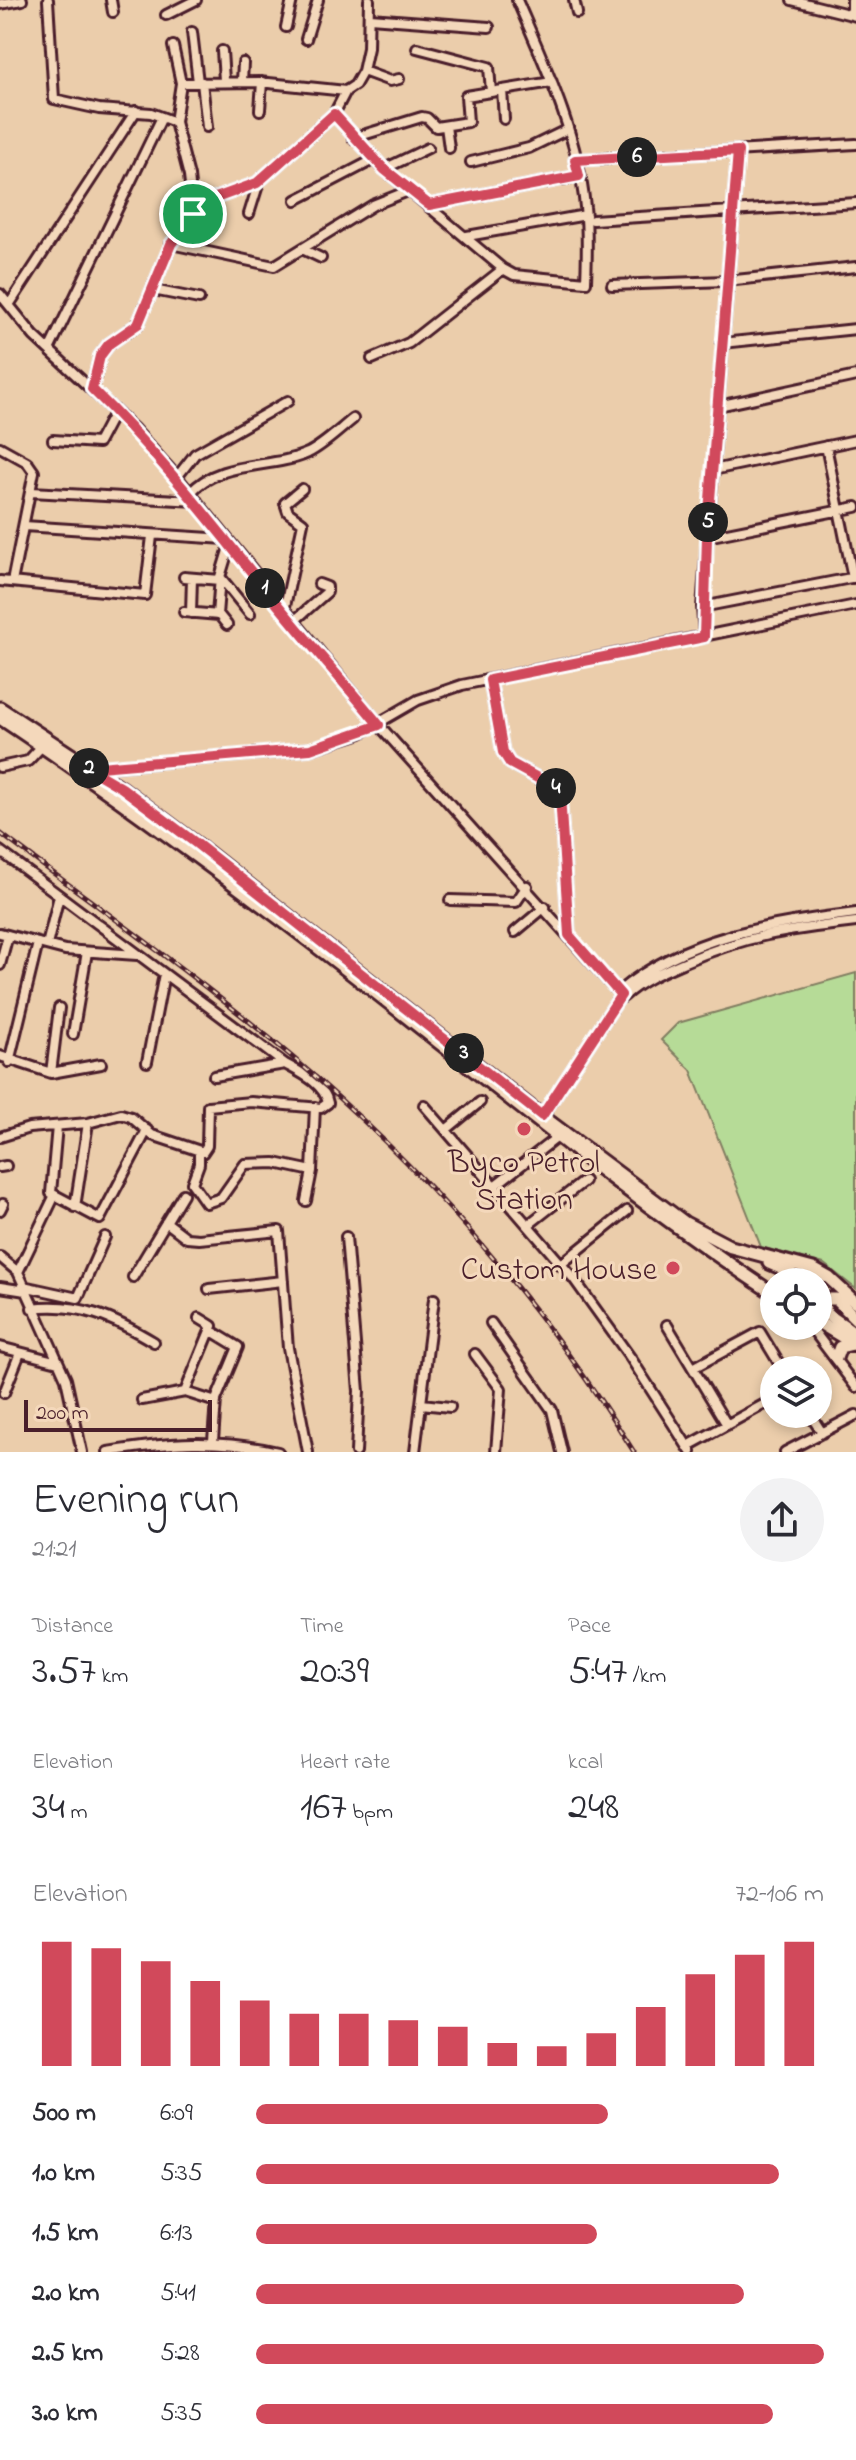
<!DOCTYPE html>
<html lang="en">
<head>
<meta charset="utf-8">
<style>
	body { margin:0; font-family:"Indie Flower",sans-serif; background:#f2f2f3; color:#2b2b33; height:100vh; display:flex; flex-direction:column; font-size:30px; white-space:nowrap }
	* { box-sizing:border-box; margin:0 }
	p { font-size:26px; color:#7c7c81 }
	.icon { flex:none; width:44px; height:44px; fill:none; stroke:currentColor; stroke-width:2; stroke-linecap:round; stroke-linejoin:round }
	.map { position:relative; height:1452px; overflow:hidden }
	.side { display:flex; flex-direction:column; background:#fff; flex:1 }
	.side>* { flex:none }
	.buttons { position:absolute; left:760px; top:1268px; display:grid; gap:16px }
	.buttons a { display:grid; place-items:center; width:72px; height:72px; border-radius:50%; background:#fff; box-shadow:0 4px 12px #0003; font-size:40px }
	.scale { position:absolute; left:24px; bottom:20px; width:188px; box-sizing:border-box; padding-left:8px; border:4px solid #4a1f2b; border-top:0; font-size:22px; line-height:28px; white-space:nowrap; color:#4a1f2b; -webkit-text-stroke:6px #f4d8bb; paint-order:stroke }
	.pin { position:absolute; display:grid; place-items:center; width:68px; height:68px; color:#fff; margin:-34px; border:4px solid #fff; border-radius:50%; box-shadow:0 2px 8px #0007 }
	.km { position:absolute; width:40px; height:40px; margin:-20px; border-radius:50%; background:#222; color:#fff; font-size:22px; line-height:40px; text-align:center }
	.round { display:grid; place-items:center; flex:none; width:84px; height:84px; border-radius:42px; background:#f2f2f3 }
	.overview { display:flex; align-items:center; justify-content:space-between; height:136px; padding:0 32px }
	h1 { font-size:44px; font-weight:600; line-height:60px }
	.stats { display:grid; grid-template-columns:repeat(3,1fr); gap:12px; height:136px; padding:8px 32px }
	.stats div { display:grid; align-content:center }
	.stats b { font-size:40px; font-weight:600 }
	.stats small { font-size:22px; font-weight:400 }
	.stats p { font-size:22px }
	.chart { height:224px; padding:16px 32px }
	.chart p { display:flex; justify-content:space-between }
	.chart svg { width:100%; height:144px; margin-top:8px; stroke:#d1495b; stroke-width:6 }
	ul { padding:0 32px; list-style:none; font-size:26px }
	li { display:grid; grid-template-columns:128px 96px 1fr; align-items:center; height:60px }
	li i { height:20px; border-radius:10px; background:#d1495b }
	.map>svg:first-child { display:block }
</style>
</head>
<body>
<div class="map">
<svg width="856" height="1452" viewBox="0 0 856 1452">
	<rect width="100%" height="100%" fill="#ebcdab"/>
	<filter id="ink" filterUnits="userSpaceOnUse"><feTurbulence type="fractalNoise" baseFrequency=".0125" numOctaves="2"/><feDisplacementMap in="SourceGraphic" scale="16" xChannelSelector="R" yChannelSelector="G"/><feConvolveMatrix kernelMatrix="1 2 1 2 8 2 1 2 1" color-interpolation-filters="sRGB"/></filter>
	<g filter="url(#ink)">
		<path fill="#b6db97" stroke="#807d61" stroke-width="2" d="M856,973v316l-32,-25 -63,-17 -70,-177 -30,-30 17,-17z"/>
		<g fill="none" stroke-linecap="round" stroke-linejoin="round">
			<g stroke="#4a1f2b" stroke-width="14">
				<path id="minor" d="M48,0l6,99 45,10 52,4 24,9
					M111,0l2,12
					M574,0l3,13
					M792,0l64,16
					M852,0v15
					M0,4l22,-4
					M166,15l30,-15
					M370,18l119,9
					M286,27l6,-27
					M192,32l6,50
					M306,39l12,-39
					M173,46l8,37 -6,39 14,54 4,38
					M417,48l72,19 2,25
					M222,51l2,29
					M363,71l27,10 9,-2
					M242,81l1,-18
					M202,82l5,45
					M181,83l78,-1 87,9
					M502,90l2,29
					M260,110l2,-28
					M334,114l50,55 119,100 11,6 72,7c1,-25 2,-51 -1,-75 -7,-72 -40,-142 -68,-207
					M446,126l3,22
					M353,138l69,-21 5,1 9,9 32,-5 -2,-26 86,-14
					M575,160l281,-16
					M471,162l58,-14 37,-18
					M384,169l44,-21
					M296,200l79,-41
					M429,205l150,-29
					M249,214l10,-32
					M593,220l263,-17
					M467,236l119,-21
					M171,244l103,22 99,-61 35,-14
					M302,249l19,9
					M612,285l114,-4 130,-14
					M153,290l46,9
					M0,294l34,42 100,93 43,48 202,248 242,270 -79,121
					M9,305l127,-194
					M722,343l134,-14
					M49,350l113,-233
					M372,359l37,-16 94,-74
					M92,389l8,-33 9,-12 29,-20 33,-80 31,-41 55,-20 77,-69 12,-23 9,-6 8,-14 5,-23 1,-48
					M718,406l138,-30
					M53,440l45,3 17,-32
					M826,446l27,132
					M0,447l27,15 7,10 -22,110
					M713,470l143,-30
					M177,477l18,-23 93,-53
					M31,492l166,9
					M190,493c31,-34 80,-23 118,-40 16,-8 31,-23 45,-34
					M24,526l202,13
					M707,537l149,-30
					M184,577l36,3
					M221,578l29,36
					M0,581l145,14 7,-59
					M702,607l154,-30
					M284,611l19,-88 -15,-11 -3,-9 17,-14
					M184,612l35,3 8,10
					M191,613l1,-35
					M217,615l3,-38 10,-33
					M293,622l34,-30v-5l-8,-3
					M704,637l-2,-30 36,-456
					M490,680l13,72 7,11 46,25 4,7 9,140
					M0,767l28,-6 14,-15
					M92,768l218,-19 51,-16 57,-33 44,-15 394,-80
					M0,851l285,213
					M450,900l66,2 11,-16
					M515,932l30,-25
					M0,933l65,17 72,5
					M47,945l12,-49
					M0,965l8,-30
					M618,992c67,-56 155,-69 238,-79
					M621,995l2,2c17,-16 38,-25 59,-34 65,-28 105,-33 174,-41
					M73,1034l14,-82
					M0,1056l51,17 50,-9
					M9,1062l29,-119
					M147,1062l17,-88
					M51,1073l8,-65
					M424,1105l150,174 56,78 61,95
					M57,1126l-6,67 49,26 47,-89
					M447,1129l33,-27
					M0,1137l29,-9 59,-5 33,-9 10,3 21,18 51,17 4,-6 1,-40 43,-4 70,6 7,-5c-4,-20 -27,-30 -43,-39l-71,12
					M199,1151v13l-7,19 14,20 15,-5 24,-34 30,-1 37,8
					M0,1167l6,-1
					M493,1187l63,-49
					M306,1201l6,-30 3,-64
					M75,1207l13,-84
					M0,1210l3,-6
					M166,1222l21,16 12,1 80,-8 9,117 20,104
					M528,1225l56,-44
					M346,1237l13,154 -3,61
					M0,1257l18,15 48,107 16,73
					M560,1265l67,-54
					M18,1272l36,-75
					M133,1277l50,-83
					M23,1286l55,12 27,-61
					M0,1287l26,4
					M209,1289l74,-8
					M32,1308c47,-6 82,10 122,34
					M491,1323l61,87 10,42
					M667,1325l60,100
					M810,1326l46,61
					M210,1330l28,17 -22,53 -3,41
					M0,1347l58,15
					M475,1354l26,35 -5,63
					M693,1368l67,-36 23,38
					M185,1392l27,-66 -13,-8
					M4,1393l16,-40
					M142,1400l43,-8 31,10
					M421,1404l29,3
					M810,1414l12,19
					M688,1446l86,-47
					M108,1452c62,-10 107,-14 170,0
					M415,1452l19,-153
					M785,1452l71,-37"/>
			</g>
			<g stroke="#4a1f2b" stroke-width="17">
				<path id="major" d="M0,708l122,80 75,56 345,272 143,107 46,24 82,22 16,9 27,25
					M0,718c92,61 183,128 271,194 169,126 327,266 503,382
					M769,1263l21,9 4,10
					M856,1319l-20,-20h-8l-5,5 4,10 29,20
					M818,1322l38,23
					M836,1358l4,-11 13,-3"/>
			</g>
			<use href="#minor" stroke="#f4d8bb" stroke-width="8"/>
			<use href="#major" stroke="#f4d8bb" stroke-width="11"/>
			<g stroke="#4a1f2b" stroke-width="5">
				<path id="rail" d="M0,833c114,87 234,169 340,266 113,103 213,223 294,353"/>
			</g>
			<use href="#rail" stroke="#f4d8bb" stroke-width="2" stroke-dasharray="6" stroke-linecap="butt"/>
		</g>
	</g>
	<g fill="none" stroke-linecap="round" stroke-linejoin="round" filter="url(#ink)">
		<g stroke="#fff" stroke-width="16">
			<path id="route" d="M334,114l50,55 45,36 150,-29 -4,-16 163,-9 -31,386 -3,100 -214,43 13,72 7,11 46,25 4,7 9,140 52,60 -79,121 -345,-272 -75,-56 -34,-20 222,-19 69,-24c-40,-49 -83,-96 -122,-146 -53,-66 -104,-131 -165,-190l8,-33 9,-12 29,-20 33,-80 31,-41 55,-20z"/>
		</g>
		<use href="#route" stroke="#d1495b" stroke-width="10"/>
	</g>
	<g fill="#d1495b" stroke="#f4d8bb" stroke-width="3">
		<circle cx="524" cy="1129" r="8"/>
		<circle cx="673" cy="1268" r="8"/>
	</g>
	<g text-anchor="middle" stroke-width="6" stroke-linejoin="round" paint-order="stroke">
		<g font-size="32" fill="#4a1f2b" stroke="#f4d8bb">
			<text x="524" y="1172">Byco Petrol<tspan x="524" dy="37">Station</tspan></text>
			<text x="657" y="1279" text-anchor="end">Custom House</text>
		</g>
	</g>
</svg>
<div class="buttons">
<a><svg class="icon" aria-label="locate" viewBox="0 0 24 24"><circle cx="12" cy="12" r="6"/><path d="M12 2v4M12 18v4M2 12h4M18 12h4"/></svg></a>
<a><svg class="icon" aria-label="layers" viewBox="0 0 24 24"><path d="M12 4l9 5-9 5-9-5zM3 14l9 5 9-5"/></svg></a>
</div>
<div class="scale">200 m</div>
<div class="pin" style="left:193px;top:214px;background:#1e9e55"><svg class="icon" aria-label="arrive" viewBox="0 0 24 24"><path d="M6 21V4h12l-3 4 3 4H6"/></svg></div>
<b class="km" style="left:265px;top:588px">1</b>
<b class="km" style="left:89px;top:768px">2</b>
<b class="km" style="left:464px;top:1053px">3</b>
<b class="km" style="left:556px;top:788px">4</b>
<b class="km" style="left:708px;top:522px">5</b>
<b class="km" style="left:637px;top:157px">6</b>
</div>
<section class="side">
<div class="overview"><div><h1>Evening run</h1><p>21:21</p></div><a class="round"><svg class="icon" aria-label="share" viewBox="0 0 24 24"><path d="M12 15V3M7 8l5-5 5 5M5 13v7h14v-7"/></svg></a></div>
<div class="stats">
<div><p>Distance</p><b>3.57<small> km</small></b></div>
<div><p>Time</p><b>20:39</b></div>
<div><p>Pace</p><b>5:47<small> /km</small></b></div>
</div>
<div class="stats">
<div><p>Elevation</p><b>34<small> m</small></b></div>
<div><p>Heart rate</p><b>167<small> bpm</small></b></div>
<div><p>kcal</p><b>248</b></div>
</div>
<div class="chart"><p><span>Elevation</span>72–106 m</p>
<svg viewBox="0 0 160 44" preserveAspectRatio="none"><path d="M5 44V6M15 44V8M25 44V12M35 44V18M45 44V24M55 44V28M65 44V28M75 44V30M85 44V32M95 44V37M105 44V38M115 44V34M125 44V26M135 44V16M145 44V10M155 44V6"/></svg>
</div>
<ul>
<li><b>500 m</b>6:09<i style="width:62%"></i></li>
<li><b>1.0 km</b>5:35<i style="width:92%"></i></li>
<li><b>1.5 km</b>6:13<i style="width:60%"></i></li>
<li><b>2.0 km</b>5:41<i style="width:86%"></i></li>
<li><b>2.5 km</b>5:28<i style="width:100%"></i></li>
<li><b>3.0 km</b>5:35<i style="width:91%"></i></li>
</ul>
</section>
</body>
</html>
